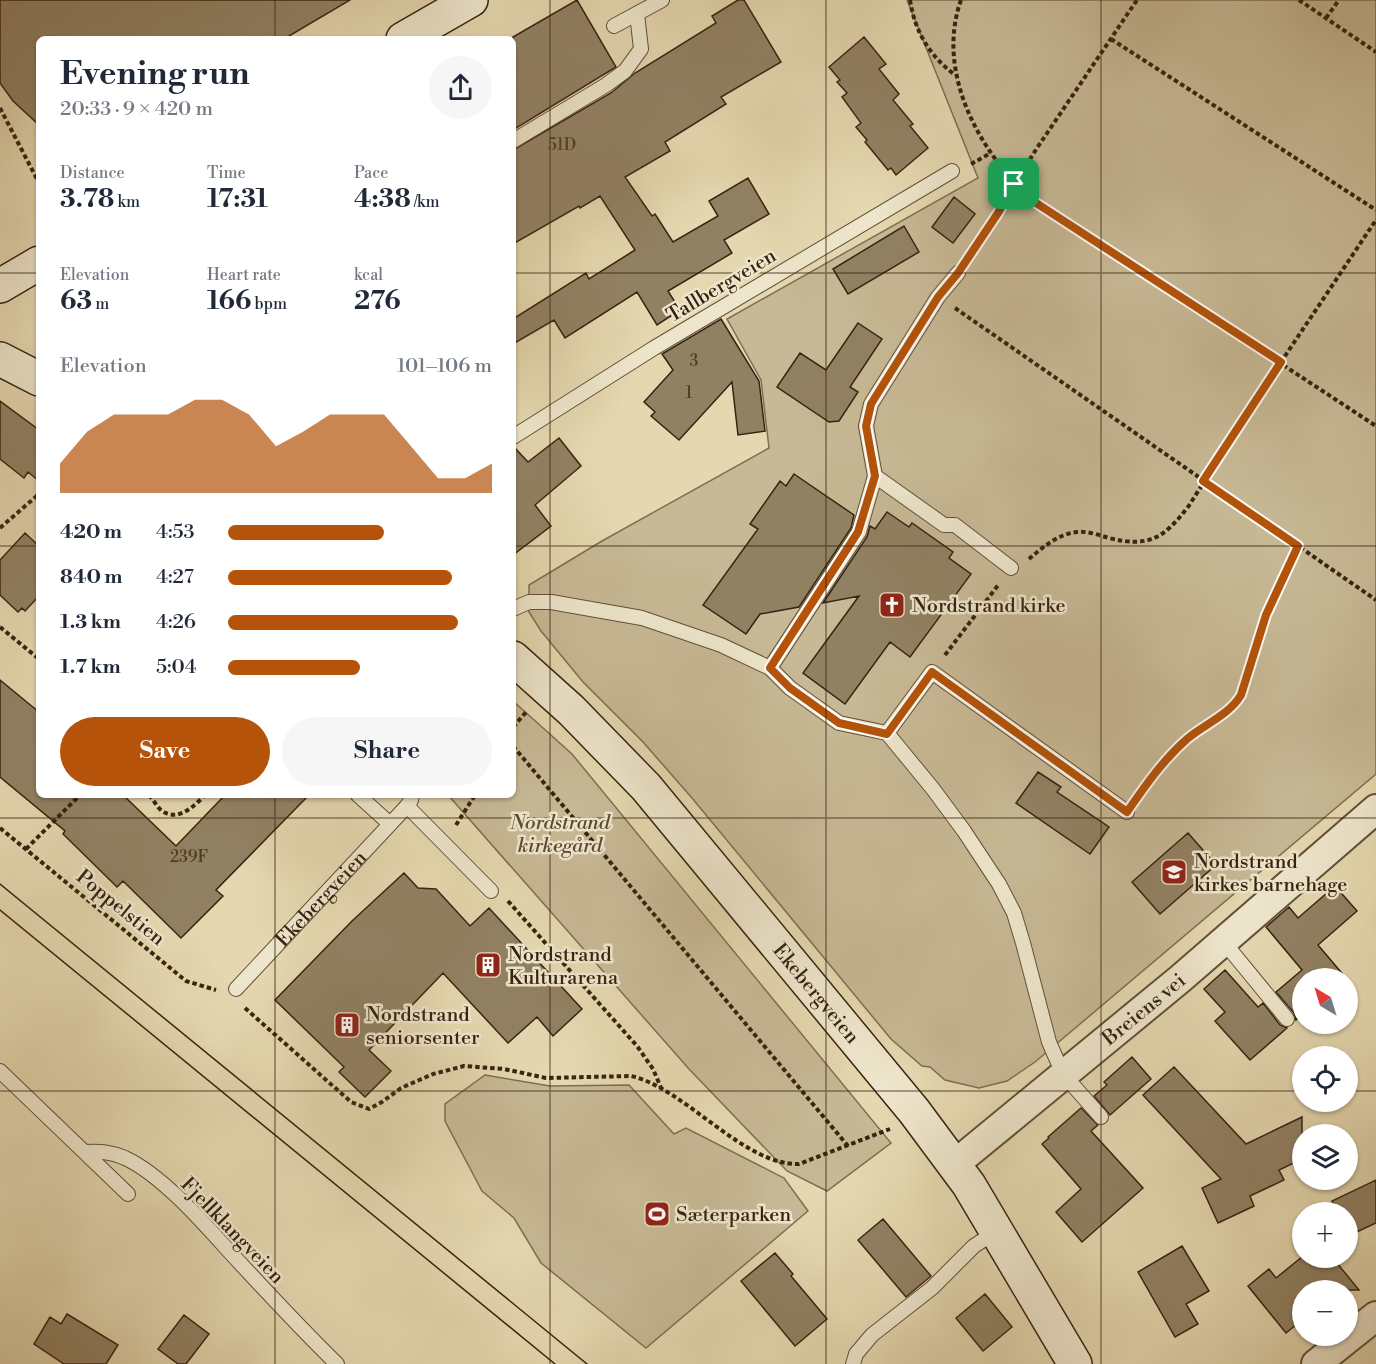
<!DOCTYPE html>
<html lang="en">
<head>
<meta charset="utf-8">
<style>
	body { margin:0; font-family:"Libre Bodoni",serif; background:#f6f6f7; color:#1f2937; height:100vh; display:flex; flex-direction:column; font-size:22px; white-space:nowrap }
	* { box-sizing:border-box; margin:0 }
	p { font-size:20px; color:#747a83 }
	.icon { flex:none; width:33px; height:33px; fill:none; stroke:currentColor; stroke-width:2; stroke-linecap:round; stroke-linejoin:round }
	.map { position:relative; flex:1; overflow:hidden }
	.panel { position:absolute; left:36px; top:36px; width:480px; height:762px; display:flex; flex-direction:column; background:#fff; border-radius:9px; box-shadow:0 2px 4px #0004 }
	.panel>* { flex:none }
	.needle { width:39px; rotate:322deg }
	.buttons { position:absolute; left:1292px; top:968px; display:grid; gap:12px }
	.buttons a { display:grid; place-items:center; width:66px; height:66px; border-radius:50%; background:#fff; box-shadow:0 2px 4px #0004; font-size:30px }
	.pin { position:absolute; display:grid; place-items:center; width:51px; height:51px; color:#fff; margin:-26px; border-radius:12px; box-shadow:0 3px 9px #0006 }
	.round { display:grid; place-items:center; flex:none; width:63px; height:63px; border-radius:32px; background:#f6f6f7 }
	.headline { display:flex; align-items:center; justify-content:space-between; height:102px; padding:0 24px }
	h1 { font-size:33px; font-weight:700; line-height:45px }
	.metrics { display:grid; grid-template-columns:repeat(3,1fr); gap:9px; height:102px; padding:6px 24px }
	.metrics div { display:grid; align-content:center }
	.metrics b { font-size:26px; font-weight:700 }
	.metrics small { font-size:16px; font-weight:400 }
	.metrics p { font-size:16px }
	.chart { height:168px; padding:12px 24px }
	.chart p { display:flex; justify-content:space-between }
	.chart svg { width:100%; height:108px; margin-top:6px; fill:#b45309; opacity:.7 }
	.button { display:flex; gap:12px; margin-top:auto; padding:12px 24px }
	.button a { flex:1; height:69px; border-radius:36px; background:#b45309; color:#fff; font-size:24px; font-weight:700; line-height:69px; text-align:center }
	.button a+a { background:#f6f6f7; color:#1f2937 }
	ul { padding:0 24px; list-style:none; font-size:20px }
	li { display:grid; grid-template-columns:96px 72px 1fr; align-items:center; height:45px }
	li i { height:15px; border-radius:8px; background:#b45309 }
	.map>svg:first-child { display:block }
</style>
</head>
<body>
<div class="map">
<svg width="1376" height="1364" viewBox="0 0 1376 1364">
	<rect width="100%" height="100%" fill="#e5d8b0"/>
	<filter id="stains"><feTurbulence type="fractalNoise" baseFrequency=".00333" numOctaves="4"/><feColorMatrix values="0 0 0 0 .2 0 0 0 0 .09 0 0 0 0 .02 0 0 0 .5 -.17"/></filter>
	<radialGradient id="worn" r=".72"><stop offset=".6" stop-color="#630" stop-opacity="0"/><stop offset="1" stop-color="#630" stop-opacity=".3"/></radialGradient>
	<path fill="#c7b995" stroke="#7f6e52" stroke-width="1.5" d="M907,0h469v774l-341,288 -28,19 -28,7 -34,-8 -15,-13 -8,-1 -31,-27 -199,-241 -49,-56 -60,-60 -42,-51 -12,-19v-27l73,-44 167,-93 -8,-68 -34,-61 251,-141z
		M513,701l59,53 319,389 -64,48 -40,-20 -98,-102 -241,-274h65z
		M485,1075l65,11 79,-1 45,49 12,-6 98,50 24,33 -162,137 -105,-85 -27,-45 -32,-27 -37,-70v-17z"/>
	<path fill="#918163" stroke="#372310" stroke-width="1.5" d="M0,0h350l-66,39h-245v86l-26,-24 -13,-18z
		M577,0l39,67 -103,63v-93z
		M738,0h6l37,62 -60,35 5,7 -61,38 5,9 -45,26 27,39 3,-2 18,28 45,-26 -9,-15 39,-23 21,36 -45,26 8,13 -64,38 12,19 -23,15 -20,-33 -72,46 -11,-18 -41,24v-25l73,-46 3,6 46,-29 -35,-54 -20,12 -1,-2 -66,38v-94l98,-57 24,-20 81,-50 -4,-7z
		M864,37l22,27 -7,5 20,25 -6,6 20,24 -3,2 18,22 -32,27 -5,-7 -3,2 -23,-28 2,-2 -11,-13 5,-4 -19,-26 5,-4 -10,-11 3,-2 -11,-13z
		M954,197l21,17 -22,29 -21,-16z
		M904,226l15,26 -71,42 -15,-25z
		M721,319l38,62 6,50 -27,4 -6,-53 -53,58 -28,-24 4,-4 -11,-10 29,-32 -11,-16z
		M858,323l24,16 -32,48 8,5 -19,29 -10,1 -52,-35 23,-34 26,17z
		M0,401l39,29v51l-11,-9 -4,6 -24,-19z
		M559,438l22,28 -46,39 16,21 -38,29v-109l15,16z
		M794,474l60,41 -3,13 -52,79 -39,7 -14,20 -43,-29 55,-76 -8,-5 30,-43 6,5z
		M887,512l22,15 3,-4 41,29 -4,6 22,16 -61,83 -20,-15 -45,62 -42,-31 56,-77 -36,7 44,-66 3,-11 5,3z
		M25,533l14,13v50l-14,15 -3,-3 -4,4 -18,-17v-35z
		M0,680l39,32v83h84l53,51 49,-51h84l-93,95 7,6 -42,42 -58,-57 -6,6 -54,-53 2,-3 -65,-54z
		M1038,772l23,15 -4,5 52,35 -19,27 -74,-51z
		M1188,833l28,32 -56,49 -28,-32z
		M404,873l14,15 18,1 34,37 19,-18 93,101 -29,27 -16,-19 -29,26 -65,-70 -74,77 22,21 -26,26 -26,-25 5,-5 -69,-67 77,-79z
		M1335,886l22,25 -39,34 28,33h-44v42l-3,-3 -3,3 -2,-7 -18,-21 26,-22 -36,-43 23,-20 9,11z
		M1225,970l33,37 5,-4 17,22 7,3 -37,32 -35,-39 10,-9 -21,-23z
		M1132,1057l19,22 -41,36 -16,-19 13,-11 -3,-3z
		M1174,1067l72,77 56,-27v42l-23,11 5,10 -34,16 4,10 -36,17 -16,-35 19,-9 -78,-84z
		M1081,1108l17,17 -7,6 52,57 -61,54 -26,-30 25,-23 -39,-45 7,-6 -1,-1z
		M1376,1180v43l-28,13 -1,-24h-10l-5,-11z
		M883,1219l48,57 -25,21 -48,-57z
		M1182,1246l27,45 -23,13 12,20 -23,13 -37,-65z
		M775,1253l18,21 -2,2 36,43 -32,27 -54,-65z
		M1302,1257h30l27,33h-57v30l-16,13 -38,-47 21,-17 7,9z
		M985,1294l27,33 -29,24 -27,-33z
		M67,1314l51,31 -12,19h-42l-30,-20 16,-27 11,7z
		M184,1315l25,19 -23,30h-8l-20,-15z"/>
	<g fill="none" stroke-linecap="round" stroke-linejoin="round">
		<g stroke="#625038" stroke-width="16">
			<g id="service">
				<path d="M614,26l48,-26"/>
				<path d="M513,141l93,-56 19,-14 16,-22 -4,-35"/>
				<path d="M513,437l141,-89 298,-177"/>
				<path d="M875,476l69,49h11l56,43"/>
				<path d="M513,609l16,-7h22l91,16 79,27 49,23 20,20 49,35 48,10 46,56 31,42 35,53 15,29 9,30 26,99 14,32 38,43"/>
				<path d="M770,668l89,-136 16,-56 -9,-50 5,-22 67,-107 20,-24"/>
				<path d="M887,733l45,-61 195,140"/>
				<path d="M358,795l32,29"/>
				<path d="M407,806l84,85"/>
				<path d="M1223,941l64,78"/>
				<path id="s1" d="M236,989l171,-183 4,-6 1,-5"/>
				<path d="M0,1071l128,123"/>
				<path d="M85,1152c15,-1 26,0 40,6 35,16 76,62 102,91 36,39 72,78 110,115"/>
				<path d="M853,1364l3,-10 16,-19 60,-47 42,-42 23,-15"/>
			</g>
		</g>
		<g stroke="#625038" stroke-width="32">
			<g id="minor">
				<path id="s2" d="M955,1164l225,-185 196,-170"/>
				<path d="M1316,1364l60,-48"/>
			</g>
		</g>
		<g stroke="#372310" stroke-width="36">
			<g id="secondary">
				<path d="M403,39l68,-39"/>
				<path d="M0,286l39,-23"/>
				<path d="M0,359l39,20"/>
				<path id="s3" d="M513,658l58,52 75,77 268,324 55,74 106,179"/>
			</g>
		</g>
		<path stroke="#372310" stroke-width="4" stroke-dasharray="4.5 3" stroke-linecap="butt" d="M910,0c5,32 19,55 45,75
			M961,0c-26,73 19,153 72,201l343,225
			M1299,0l77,52
			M1326,18l13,-18
			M1111,39l265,171
			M0,108l39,75
			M971,164l20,-11
			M970,255l67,-107 100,-148
			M955,308l421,292
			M0,528l39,-34
			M1029,559c14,-12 29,-25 48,-27 11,-1 22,3 32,6 40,10 55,0 79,-31l93,-145 95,-142
			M0,627l39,32
			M945,655l54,-71
			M513,727l14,-16
			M513,746l335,400
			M149,795c4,4 8,12 13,16 17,11 32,-5 43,-16
			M1138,796c15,-20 30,-41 49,-57 18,-15 42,-24 54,-44l25,-80 32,-69
			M456,825l19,-30
			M0,828l186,153 30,9
			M26,849l54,-54
			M508,901l129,145 16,23 9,21
			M245,1008l106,94 18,7 13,-7 19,-14 32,-14 31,-8 40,3 42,9 85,-2c54,12 113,90 168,88l91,-35"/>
		<use href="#service" stroke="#eee6cc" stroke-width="14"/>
		<use href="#minor" stroke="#eee6cc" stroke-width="28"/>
		<use href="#secondary" stroke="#eee6cc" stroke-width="33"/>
		<path stroke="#372310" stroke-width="1.5" d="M0,884l587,480
			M0,910l555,454"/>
	</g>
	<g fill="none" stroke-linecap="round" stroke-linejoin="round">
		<g stroke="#fff" stroke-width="12">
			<path id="route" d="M1014,184l19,17 248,161 -78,119 95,65 -32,69 -25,80c-12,20 -36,29 -54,44 -24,21 -42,47 -60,73l-195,-140 -45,62 -48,-11 -49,-35 -20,-20 88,-136 17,-56 -9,-50 5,-22 67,-107 20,-24 40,-60z"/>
		</g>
		<use href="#route" stroke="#b45309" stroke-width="8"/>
	</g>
	<path fill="none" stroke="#372310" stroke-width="1.5" stroke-opacity="0.55" d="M275,0v39M550,0v1364M826,0v1364M1101,0v1364M0,273h39M513,273h863M0,546h39M513,546h863M275,795v569M0,818h1376M0,1091h1302M1347,1091h29"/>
	<defs>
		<g id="church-square" transform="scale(1.35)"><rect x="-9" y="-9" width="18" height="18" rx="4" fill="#8f2418" stroke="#eee6cc"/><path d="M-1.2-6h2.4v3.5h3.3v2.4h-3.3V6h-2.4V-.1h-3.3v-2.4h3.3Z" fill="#fff"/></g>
		<g id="school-square" transform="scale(1.35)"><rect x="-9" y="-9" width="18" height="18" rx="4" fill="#8f2418" stroke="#eee6cc"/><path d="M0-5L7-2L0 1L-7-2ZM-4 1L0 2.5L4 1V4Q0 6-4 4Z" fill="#fff"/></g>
		<g id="building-square" transform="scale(1.35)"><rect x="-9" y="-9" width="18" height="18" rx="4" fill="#8f2418" stroke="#eee6cc"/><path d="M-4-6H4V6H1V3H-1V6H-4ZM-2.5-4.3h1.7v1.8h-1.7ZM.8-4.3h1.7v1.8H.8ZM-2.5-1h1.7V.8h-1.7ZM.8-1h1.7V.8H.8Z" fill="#fff"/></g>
		<g id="stadium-square" transform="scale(1.35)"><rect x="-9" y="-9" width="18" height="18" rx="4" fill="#8f2418" stroke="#eee6cc"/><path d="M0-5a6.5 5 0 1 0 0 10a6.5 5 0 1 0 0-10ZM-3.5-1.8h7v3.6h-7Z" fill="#fff"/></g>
	</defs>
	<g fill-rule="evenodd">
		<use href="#church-square" x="892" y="605"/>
		<use href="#school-square" x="1174" y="872"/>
		<use href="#building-square" x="488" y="965"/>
		<use href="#building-square" x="347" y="1025"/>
		<use href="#stadium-square" x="657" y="1214"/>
	</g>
	<g text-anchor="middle" stroke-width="5" stroke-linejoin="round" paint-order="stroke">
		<g font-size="16" fill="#4e3a25">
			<text x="562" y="150">51D</text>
			<text x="694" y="366">3</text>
			<text x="689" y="398">1</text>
			<text x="189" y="862">239F</text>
		</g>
		<g font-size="20" fill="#372310" stroke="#eee6cc">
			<text transform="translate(721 285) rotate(-31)" y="7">Tallbergveien</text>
			<text dy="7" stroke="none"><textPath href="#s1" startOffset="124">Ekebergveien</textPath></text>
			<text transform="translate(121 907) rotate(39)" y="7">Poppelstien</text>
			<text dy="7" stroke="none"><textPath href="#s3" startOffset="453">Ekebergveien</textPath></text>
			<text dy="7" stroke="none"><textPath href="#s2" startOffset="244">Breiens vei</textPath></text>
			<text transform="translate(233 1230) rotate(46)" y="7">Fjellklangveien</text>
		</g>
		<g font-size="20" fill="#372310" stroke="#eee6cc" text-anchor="start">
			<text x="912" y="612">Nordstrand kirke</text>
			<text x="1194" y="868">Nordstrand<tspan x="1194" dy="23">kirkes barnehage</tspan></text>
			<text x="508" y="961">Nordstrand<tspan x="508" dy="23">Kulturarena</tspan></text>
			<text x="366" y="1021">Nordstrand<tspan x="366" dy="23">seniorsenter</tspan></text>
			<text x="676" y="1221">Sæterparken</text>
		</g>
		<g font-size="20" font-style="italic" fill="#5b4831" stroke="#eee6cc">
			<text x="560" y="829">Nordstrand<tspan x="560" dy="23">kirkegård</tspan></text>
		</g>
	</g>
	<rect width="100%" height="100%" filter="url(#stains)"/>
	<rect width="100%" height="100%" fill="url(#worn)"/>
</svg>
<div class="buttons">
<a><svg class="needle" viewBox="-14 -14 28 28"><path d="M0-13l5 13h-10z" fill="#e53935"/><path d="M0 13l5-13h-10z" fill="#747a83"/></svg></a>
<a><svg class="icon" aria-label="locate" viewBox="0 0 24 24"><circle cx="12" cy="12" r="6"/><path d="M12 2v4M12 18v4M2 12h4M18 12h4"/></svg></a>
<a><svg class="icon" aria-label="layers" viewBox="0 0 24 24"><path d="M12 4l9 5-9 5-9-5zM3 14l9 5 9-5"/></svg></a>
<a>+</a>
<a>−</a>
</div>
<div class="pin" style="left:1014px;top:184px;background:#1e9e55"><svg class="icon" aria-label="arrive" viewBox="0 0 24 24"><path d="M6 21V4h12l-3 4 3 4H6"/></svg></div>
<section class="panel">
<div class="headline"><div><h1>Evening run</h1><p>20:33 · 9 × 420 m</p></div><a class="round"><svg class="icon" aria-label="share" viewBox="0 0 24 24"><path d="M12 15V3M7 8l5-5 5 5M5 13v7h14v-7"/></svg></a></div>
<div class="metrics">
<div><p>Distance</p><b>3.78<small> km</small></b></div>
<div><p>Time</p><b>17:31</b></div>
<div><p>Pace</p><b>4:38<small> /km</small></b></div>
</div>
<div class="metrics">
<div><p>Elevation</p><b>63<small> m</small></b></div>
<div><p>Heart rate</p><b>166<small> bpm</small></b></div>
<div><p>kcal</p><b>276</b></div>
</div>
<div class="chart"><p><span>Elevation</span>101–106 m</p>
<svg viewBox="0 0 160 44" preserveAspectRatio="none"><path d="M0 44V32L10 19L20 12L30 12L40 12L50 6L60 6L70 12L80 25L90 19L100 12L110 12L120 12L130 25L140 38L150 38L160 32V44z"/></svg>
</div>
<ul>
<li><b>420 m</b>4:53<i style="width:59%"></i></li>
<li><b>840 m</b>4:27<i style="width:85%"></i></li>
<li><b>1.3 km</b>4:26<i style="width:87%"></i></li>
<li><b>1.7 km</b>5:04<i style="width:50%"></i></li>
</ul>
<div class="button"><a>Save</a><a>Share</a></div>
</section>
</div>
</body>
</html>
